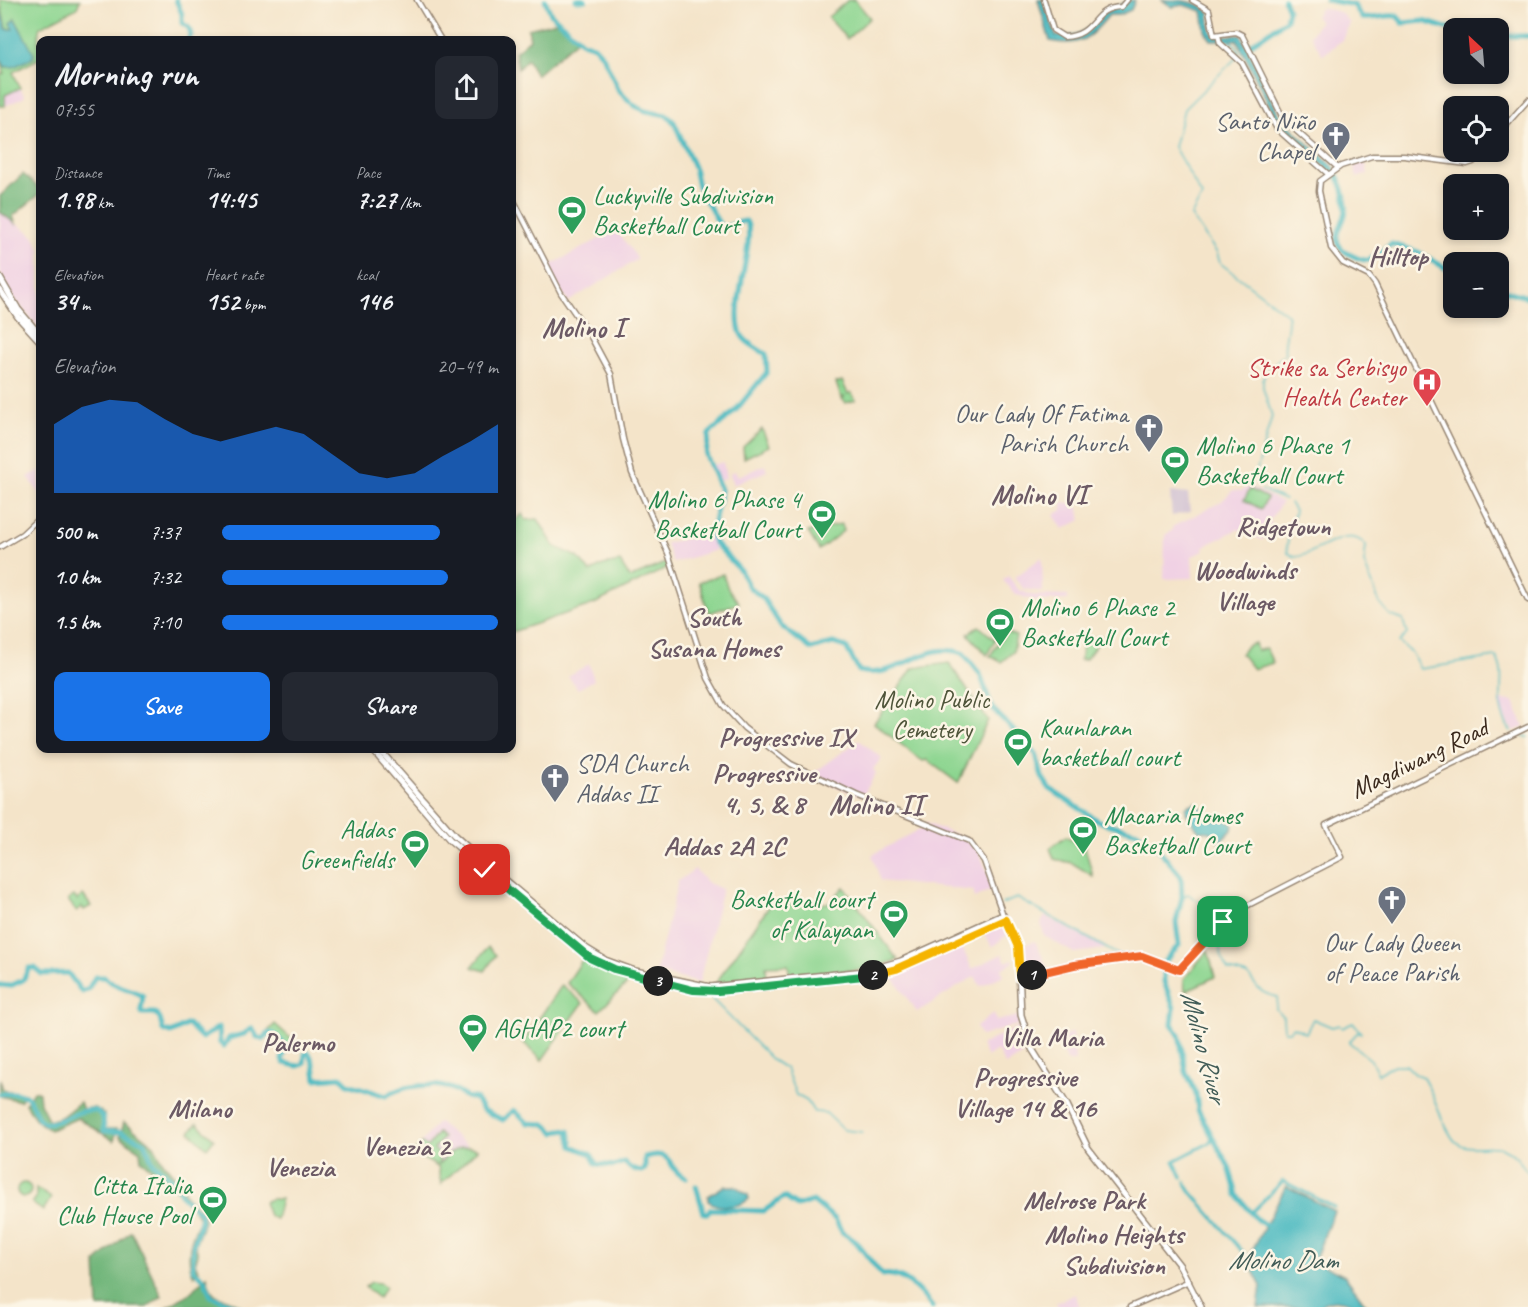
<!DOCTYPE html>
<html lang="en">
<head>
<meta charset="utf-8">
<style>
	body { margin:0; font-family:Caveat,sans-serif; background:#242831; color:#f1f3f6; height:100vh; display:flex; flex-direction:column; font-size:22px; white-space:nowrap }
	* { box-sizing:border-box; margin:0 }
	p { font-size:20px; color:#9ea1a6 }
	.icon { flex:none; width:33px; height:33px; fill:none; stroke:currentColor; stroke-width:2; stroke-linecap:round; stroke-linejoin:round }
	.map { position:relative; flex:1; overflow:hidden }
	.panel { position:absolute; left:36px; top:36px; width:480px; height:717px; display:flex; flex-direction:column; background:#171b24; border-radius:12px; box-shadow:0 3px 9px #0003 }
	.panel>* { flex:none }
	.needle { width:39px; rotate:334deg }
	.fabs { position:absolute; left:1443px; top:18px; display:grid; gap:12px }
	.fabs a { display:grid; place-items:center; width:66px; height:66px; border-radius:12px; background:#171b24; box-shadow:0 3px 9px #0003; font-size:30px }
	.pin { position:absolute; display:grid; place-items:center; width:51px; height:51px; color:#fff; margin:-26px; border-radius:12px; box-shadow:0 3px 9px #0006 }
	.km { position:absolute; width:30px; height:30px; margin:-15px; border-radius:50%; background:#222; color:#fff; font-size:16px; line-height:30px; text-align:center }
	.round { display:grid; place-items:center; flex:none; width:63px; height:63px; border-radius:12px; background:#242831 }
	.overview { display:flex; align-items:center; justify-content:space-between; height:102px; padding:0 18px }
	h1 { font-size:33px; font-weight:700; line-height:45px }
	.stats { display:grid; grid-template-columns:repeat(3,1fr); gap:9px; height:102px; padding:6px 18px }
	.stats div { display:grid; align-content:center }
	.stats b { font-size:26px; font-weight:700 }
	.stats small { font-size:16px; font-weight:400 }
	.stats p { font-size:16px }
	.chart { height:168px; padding:12px 18px }
	.chart p { display:flex; justify-content:space-between }
	.chart svg { width:100%; height:108px; margin-top:6px; fill:#1a73e8; opacity:.7 }
	.action { display:flex; gap:12px; margin-top:auto; padding:12px 18px }
	.action a { flex:1; height:69px; border-radius:12px; background:#1a73e8; color:#fff; font-size:24px; font-weight:700; line-height:69px; text-align:center }
	.action a+a { background:#242831; color:#f1f3f6 }
	ul { padding:0 18px; list-style:none; font-size:20px }
	li { display:grid; grid-template-columns:96px 72px 1fr; align-items:center; height:45px }
	li i { height:15px; border-radius:8px; background:#1a73e8 }
	.map>svg:first-child { display:block }
</style>
</head>
<body>
<div class="map">
<svg width="1528" height="1307" viewBox="0 0 1528 1307">
	<rect width="100%" height="100%" fill="#fcf5e5"/>
	<filter id="ink" filterUnits="userSpaceOnUse"><feTurbulence type="fractalNoise" baseFrequency=".0167" numOctaves="2"/><feDisplacementMap in="SourceGraphic" scale="12" xChannelSelector="R" yChannelSelector="G"/><feConvolveMatrix kernelMatrix="1 2 1 2 8 2 1 2 1" color-interpolation-filters="sRGB"/></filter>
	<filter id="wash" filterUnits="userSpaceOnUse"><feTurbulence type="fractalNoise" baseFrequency=".008" numOctaves="4" result="noise"/><feDisplacementMap in="SourceGraphic" scale="24" xChannelSelector="R" yChannelSelector="G"/><feGaussianBlur stdDeviation="1.35" result="paint"/><feColorMatrix in="noise" values="0 0 0 0 0 0 0 0 0 0 0 0 0 0 0 0 0 1.4 0 .05"/><feComposite in="paint" operator="in"/></filter>
	<g filter="url(#wash)">
		<rect width="100%" height="100%" fill="#f4e4c9"/>
		<path fill="#f0d0e4" d="M1321,8l19,4 10,11 -8,17 -19,15 -13,-20 10,-13 -5,-6z
			M20,88l5,9 -20,9v-11z
			M1365,161l3,13 -11,4 -3,-12z
			M0,212l33,23 7,14v81l-28,-34 -12,-24z
			M616,230l22,29 -70,43 -21,-35z
			M723,462l3,16 -7,3 -6,-16z
			M765,465l2,6 -34,14 -3,-12 5,-2 3,5z
			M40,470v24l-12,-17z
			M1249,486l33,16 -13,19 3,2 -10,17 -24,-11 -35,18 1,4 -12,5 1,22 -29,1 1,-44 8,-5 -1,-3 49,-25 12,-12 9,1z
			M1062,502l16,2 3,16 -18,9 -9,-14 8,-5z
			M708,534l8,16 -43,13 -7,-20z
			M1042,557l1,35 -19,-3 -10,-11z
			M1008,576l11,14 13,5 36,1v4l-33,1 -20,-7 -12,-14z
			M589,664l5,16 -16,9 -10,-13z
			M1501,700l13,1 10,26 -10,4 -6,-7 -8,-16z
			M859,740l23,18 -9,11 3,4 -14,24 -51,-22z
			M926,823l38,15 15,13 14,38 -19,9v-7l-93,-10 -9,-26 52,-28z
			M695,869l11,13 16,7 -23,94 -43,-11 22,-91z
			M1045,916l61,33 -32,4 -30,-17 -3,-13z
			M1001,924l7,10 -16,13 -8,-15z
			M1035,941l14,30 -20,3 -3,-2 -4,-26z
			M960,943l12,26 30,-15 4,8 7,-3 1,3 -13,7 3,6 -24,11 -5,-10 -58,36 -27,-39z
			M994,1013l2,8 22,-5 2,8 -39,12 -5,-9z
			M1020,1026l1,9 9,16 -25,14 -8,-15 -10,7 -6,-12z
			M1073,1032l2,29h-8l-12,-22z
			M438,1122l31,25 -31,20 -25,-14z
			M1075,1294l5,13h-22l-2,-4z"/>
		<path fill="#cebed1" d="M1170,492l18,2 2,18 -18,4z"/>
		<path fill="#8cd590" stroke="#648057" stroke-width="1.5" d="M0,0h80l-3,8 -37,19c-4,9 0,21 0,31l-27,14 7,16 -15,7v11h-5v-31l4,-2 -4,-16 5,10 23,-21 -13,-27 -1,10h-8z
			M848,0h7l15,18 -23,21 -19,-22z
			M842,381l6,13 3,-2 5,8 -10,3 -4,-4 2,-2h-3l-5,-14z
			M762,429l7,17 -25,12 -1,-11z
			M1250,489l17,9 -6,11 -17,-9z
			M523,514l3,6 12,-1 16,27 24,11 12,15 13,-7 17,-3 10,16 37,-16 2,5 -75,37 -82,28v-109z
			M841,524l2,7 -24,19 -11,-18z
			M723,574l5,15 11,14 -30,10 -10,-31z
			M979,626l16,14 -8,15 -19,-21z
			M1005,632l11,4 -3,16 -12,10 -11,-6z
			M1102,637l-16,22 -6,1 4,-21z
			M1255,643l2,8 9,-3 7,15 -20,6 -12,-15 6,-8z
			M949,663l39,57 -30,63 -31,-23 -4,1 -6,-4 -43,-34 39,-55z
			M1066,836l19,11 8,29 -21,-13 -18,-4 -4,-11z
			M844,887l54,73 -31,9 -77,7 -2,-11 -22,1 1,13 -52,5 55,-79 59,-2z
			M83,895l8,11 -7,4 -2,-3 -6,4 -8,-11 6,-4 3,4z
			M488,947l8,8 -11,16 -13,-4z
			M1208,950l7,27 -30,14 -1,-12z
			M583,959l40,18 5,6 -29,28 -32,-28z
			M562,985l21,18 -41,57 -19,-18z
			M275,1024l20,18 -9,12 2,-7c-4,-7 -12,-14 -20,-16z
			M197,1123l17,16 -7,9 -17,-16z
			M438,1133l5,5 -9,11 6,6 -2,11c10,-14 22,-23 40,-17l-37,35 -3,-17 -25,-14 9,-10 5,4z
			M17 1190a7 7 0 1 1 14 0a7 7 0 1 1-14 0Z
			M36,1188l15,10 -8,13 -11,-8 4,-5z
			M271,1199h10l-5,20 -7,-3 -5,-14z
			M371,1282l9,1 6,4 -8,11 -13,-11z"/>
		<path fill="#71b67a" stroke="#56704c" stroke-width="1.5" d="M559,21l20,17 -43,37 -9,-16 -9,10 -3,-17 15,-13 -2,-10z
			M23,174l17,15v5l-27,22 3,8 -16,-12v-16z
			M0,1079l3,11 22,4 -5,7 -20,-5z
			M33,1091l6,1 1,11 9,18 12,-4 19,-15 3,8c9,-4 13,-3 21,4l1,15h12l-3,12 -36,-23 -28,12 -13,-9 -12,-17z
			M124,1122l30,23 9,17 19,23 4,11 16,16 2,9 -9,24 3,9 -3,10 4,6 -5,6c-9,-17 -4,-39 6,-55 -4,-17 -45,-49 -59,-61l-1,-9 -20,-14z
			M131,1231l31,65 -15,11h-49l-2,-45z
			M207,1276c5,29 17,16 35,31h-75l23,-14z"/>
		<path fill="#4bbac1" stroke="#437270" stroke-width="1.5" d="M1038,0h6l12,36c20,2 37,-6 47,-24 11,-3 22,-12 32,-12l-4,10 -12,5h-10c-19,22 -27,33 -59,26z
			M1162,0c12,0 42,0 47,14 2,9 -1,14 6,22l26,-1 40,83 53,49 -5,3 -3,-2 -48,-44 -41,-84h-26l-6,-9 -3,-20 -19,-6 -11,2z
			M0,8l6,21h7l-3,-6 5,-4 19,35 -1,4 -20,9h-8l-5,-10z
			M1196,802l15,18 14,-1 8,5 -1,6 -13,13 -8,-11 -12,-1 -13,-18v-6z
			M724,1186h11l13,9 1,4c-10,9 -30,10 -41,2v-5z
			M1286,1186l48,25 -20,50 31,15 23,31c-16,0 -35,-15 -48,0h-62l3,-21 -14,-26z"/>
		<g fill="none" stroke-linecap="round" stroke-linejoin="round">
			<path stroke="#4bbac1" stroke-width="1.5" d="M1225,38c8,5 17,9 12,19l-53,52 -10,38 28,49 -11,20 26,37 3,10 67,51c4,13 -5,26 -2,40l-19,17 -3,8v9l9,28 -15,54
				M1262,490l23,10
				M1290,503l5,8 -8,34 1,8 7,4c19,0 53,-35 71,-11l-2,17 16,41 11,12 12,4 4,14 -8,8 13,11 8,16 76,-12c14,21 -6,47 15,74
				M1519,735l9,2
				M1182,897l6,-3 10,7 28,9 10,20 -2,4 -12,3c-5,12 0,23 6,33l20,5c11,15 12,18 30,22l-2,12 7,8 1,14h5l4,-4 13,6 7,-14 19,8 7,-2 3,3 11,-5 8,10h-4l-8,9 22,18 7,14 16,-9h12l9,9 8,3c10,16 21,53 32,64 12,12 35,1 50,8 11,5 16,15 23,23
				M1002,904l15,-6 103,58
				M712,999l60,61 14,9 10,26 11,6 7,11 12,1 18,17 18,2
				M1243,1252l7,5"/>
			<path stroke="#4bbac1" stroke-width="3" d="M1182,1177l-8,-16 35,-18 3,-5
				M1185,1182l6,10 52,60
				M1251,1213l32,-32 51,26"/>
			<path stroke="#4bbac1" stroke-width="5" d="M176,0l6,14v9l7,5 2,7 -3,5
				M545,0l6,14 31,28 12,4 9,10 16,35 6,6 10,9 11,5 20,4 8,7 20,45 4,20 23,40c11,0 16,-6 25,-6 11,15 -17,87 -5,113 4,9 17,15 25,20l1,18 -31,38 -27,24 -3,21 15,36 -10,44 3,7 26,28 9,17 14,11 18,28 30,23 22,-6 13,4 13,24c38,10 64,-32 104,-18l17,21 12,34 44,46 6,23 8,12 50,33 37,10 18,13 26,31 1,21 -6,25 3,23 -15,17v20l10,26 -2,16 7,11 7,37 10,21 2,17 31,57 8,28 21,26 13,6
				M576,0h9
				M1326,0l28,5 8,13c12,2 23,-4 35,-2l6,7 21,-2 22,7h14
				M1498,36h30
				M1244,49l42,-29 2,-10 -4,-10
				M1327,164c12,9 18,27 19,42 2,18 -24,35 5,49 4,2 12,6 17,5 8,-2 16,-12 24,-16l26,8 36,21
				M1498,289l30,8
				M0,985l10,1 13,-6 6,-12h6l7,6 26,-1 14,19 6,-3 7,-12h9c10,10 26,11 39,19l-2,14
				M142,1013h13l5,6 3,11 8,3 17,-9 14,14 17,-11 1,16 4,3 5,-8 15,-4 8,-6 5,9 6,2 6,-6 5,1 13,13 -5,12 2,4 14,3 6,-2 1,-10 4,-1 5,11 2,15 25,-2 7,7 38,12c16,-11 49,-14 67,-7 9,4 11,10 22,9l8,12 20,10 11,-10 14,13 17,1 10,9 6,-3 8,1 3,15 19,8 5,10 18,2 10,-4 6,6 11,3 4,-2v-12c31,-9 21,14 41,21
				M0,1094l16,-1 12,4 11,22 6,4c18,1 35,-17 52,-12l6,6 1,14 17,1 23,10 9,21 19,16 11,18 17,16 1,8 -8,24v24l12,11 6,16 29,11
				M696,1186l8,27h4l2,-4 54,2 20,-14 13,9 16,-5 22,18 7,13 14,10 26,33c20,-4 39,17 50,32"/>
		</g>
	</g>
	<g filter="url(#ink)">
		<g fill="none" stroke-linecap="round" stroke-linejoin="round">
			<g stroke="#988774" stroke-width="7">
				<path id="secondary" d="M417,0l24,40
					M1044,0l9,30 11,7c34,-2 26,-29 57,-30l6,-7
					M1192,0l17,10 5,25 22,-3 6,3 42,85 53,47
					M1218,35l2,8 22,20 35,66 51,45
					M1498,134l30,-34
					M1483,152l-10,10 -6,2 -63,-8h-32l-31,10 -21,15 -1,10 12,57 12,15 26,13 6,8 153,316
					M512,197l49,96 29,42 21,39 12,65 9,34 36,80 40,125 15,27 21,23 47,36 65,31 113,46 15,20 19,54
					M0,547l22,-13 18,-17
					M1020,978c36,-8 84,-23 121,-22 14,0 26,15 39,13l51,-55 111,-57 -16,-32 202,-98
					M1130,1307l59,-26"/>
			</g>
			<g stroke="#988774" stroke-width="8">
				<path id="primary" d="M0,278l18,31 22,26
					M0,290l18,27 22,24
					M371,748l79,92 133,113 31,16 72,19 15,3 31,-1 149,-17 125,-54
					M378,748l76,87 34,31 99,83 18,11 30,11 75,16 155,-16 36,-10 102,-46 15,32 3,68 11,34 35,56 21,43 92,118 21,41"/>
			</g>
			<use href="#secondary" stroke="#fff" stroke-width="4"/>
			<use href="#primary" stroke="#fff" stroke-width="5"/>
		</g>
	</g>
	<g fill="none" stroke-linecap="round" stroke-linejoin="round" filter="url(#ink)">
		<g stroke="#fff" stroke-width="12">
			<path id="split-1" d="M1032,975l42,-10 68,-9 37,14 44,-48"/>
		</g>
		<g stroke="#fff" stroke-width="12">
			<path id="split-2" d="M873,975l23,-6 110,-49 12,27 2,31 12,-3"/>
		</g>
		<g stroke="#fff" stroke-width="12">
			<path id="split-3" d="M658,981l35,9 25,1 155,-16"/>
		</g>
		<g stroke="#fff" stroke-width="12">
			<path id="split-4" d="M485,870l105,88 24,11 44,12"/>
		</g>
		<use href="#split-1" stroke="#f0652b" stroke-width="8"/>
		<use href="#split-2" stroke="#f5b400" stroke-width="8"/>
		<use href="#split-3" stroke="#22a559" stroke-width="8"/>
		<use href="#split-4" stroke="#22a559" stroke-width="8"/>
	</g>
	<defs>
		<g id="church-pin" transform="scale(1.5)"><path d="M0 17L-7.5 6A9.5 9.5 0 1 1 7.5 6Z" fill="#6b7280" stroke="#fcf5e5"/><path d="M-1.2-6h2.4v3.5h3.3v2.4h-3.3V6h-2.4V-.1h-3.3v-2.4h3.3Z" fill="#fff"/></g>
		<g id="stadium-pin" transform="scale(1.5)"><path d="M0 17L-7.5 6A9.5 9.5 0 1 1 7.5 6Z" fill="#2e9e5b" stroke="#fcf5e5"/><path d="M0-5a6.5 5 0 1 0 0 10a6.5 5 0 1 0 0-10ZM-3.5-1.8h7v3.6h-7Z" fill="#fff"/></g>
		<g id="hospital-pin" transform="scale(1.5)"><path d="M0 17L-7.5 6A9.5 9.5 0 1 1 7.5 6Z" fill="#e0444e" stroke="#fcf5e5"/><path d="M-5-5h3v3.5h4V-5h3V5h-3V1.5h-4V5h-3Z" fill="#fff"/></g>
	</defs>
	<g fill-rule="evenodd">
		<use href="#church-pin" x="1336" y="136"/>
		<use href="#stadium-pin" x="572" y="210"/>
		<use href="#hospital-pin" x="1427" y="382"/>
		<use href="#church-pin" x="1149" y="428"/>
		<use href="#stadium-pin" x="1175" y="460"/>
		<use href="#stadium-pin" x="822" y="514"/>
		<use href="#stadium-pin" x="1000" y="622"/>
		<use href="#stadium-pin" x="1018" y="742"/>
		<use href="#church-pin" x="555" y="778"/>
		<use href="#stadium-pin" x="1083" y="830"/>
		<use href="#stadium-pin" x="415" y="844"/>
		<use href="#church-pin" x="1392" y="900"/>
		<use href="#stadium-pin" x="894" y="914"/>
		<use href="#stadium-pin" x="473" y="1028"/>
		<use href="#stadium-pin" x="213" y="1200"/>
	</g>
	<g text-anchor="middle" stroke-width="5" stroke-linejoin="round" paint-order="stroke">
		<g font-size="26" fill="#5b616d" stroke="#fcf5e5" text-anchor="end">
			<text x="1315" y="130">Santo Niño<tspan x="1315" dy="30">Chapel</tspan></text>
			<text x="1128" y="422">Our Lady Of Fatima<tspan x="1128" dy="30">Parish Church</tspan></text>
			<text x="576" y="772" text-anchor="start">SDA Church<tspan x="576" dy="30">Addas II</tspan></text>
			<text x="1392" y="951" text-anchor="middle">Our Lady Queen<tspan x="1392" dy="30">of Peace Parish</tspan></text>
		</g>
		<g font-size="26" fill="#27864d" stroke="#fcf5e5" text-anchor="start">
			<text x="593" y="204">Luckyville Subdivision<tspan x="593" dy="30">Basketball Court</tspan></text>
			<text x="1196" y="454">Molino 6 Phase 1<tspan x="1196" dy="30">Basketball Court</tspan></text>
			<text x="801" y="508" text-anchor="end">Molino 6 Phase 4<tspan x="801" dy="30">Basketball Court</tspan></text>
			<text x="1021" y="616">Molino 6 Phase 2<tspan x="1021" dy="30">Basketball Court</tspan></text>
			<text x="1039" y="736">Kaunlaran<tspan x="1039" dy="30">basketball court</tspan></text>
			<text x="1104" y="824">Macaria Homes<tspan x="1104" dy="30">Basketball Court</tspan></text>
			<text x="394" y="838" text-anchor="end">Addas<tspan x="394" dy="30">Greenfields</tspan></text>
			<text x="873" y="908" text-anchor="end">Basketball court<tspan x="873" dy="30">of Kalayaan</tspan></text>
			<text x="494" y="1037">AGHAP2 court</text>
			<text x="192" y="1194" text-anchor="end">Citta Italia<tspan x="192" dy="30">Club House Pool</tspan></text>
		</g>
		<g font-size="26" fill="#be3a42" stroke="#fcf5e5" text-anchor="end">
			<text x="1406" y="376">Strike sa Serbisyo<tspan x="1406" dy="30">Health Center</tspan></text>
		</g>
		<g font-size="26" fill="#4f553a" stroke="#fcf5e5">
			<text x="932" y="708">Molino Public<tspan x="932" dy="30">Cemetery</tspan></text>
		</g>
		<g font-size="26" fill="#3b2a1e" stroke="#fcf5e5">
			<text transform="translate(1419 758) rotate(-26)" y="9">Magdiwang Road</text>
		</g>
		<g font-size="27" font-weight="bold" fill="#6c5a65" stroke="#fcf5e5">
			<text x="1398" y="265">Hilltop</text>
			<text x="1283" y="535">Ridgetown</text>
			<text x="1245" y="579">Woodwinds<tspan x="1245" dy="31">Village</tspan></text>
			<text x="714" y="626">South<tspan x="714" dy="31">Susana Homes</tspan></text>
			<text x="786" y="746">Progressive IX</text>
			<text x="764" y="782">Progressive<tspan x="764" dy="31">4, 5, &amp; 8</tspan></text>
			<text x="724" y="855">Addas 2A 2C</text>
			<text x="1052" y="1046">Villa Maria</text>
			<text x="298" y="1051">Palermo</text>
			<text x="1025" y="1086">Progressive<tspan x="1025" dy="31">Village 14 &amp; 16</tspan></text>
			<text x="200" y="1117">Milano</text>
			<text x="406" y="1155">Venezia 2</text>
			<text x="300" y="1176">Venezia</text>
			<text x="1084" y="1209">Melrose Park</text>
			<text x="1114" y="1243">Molino Heights<tspan x="1114" dy="31">Subdivision</tspan></text>
		</g>
		<g font-size="27" font-style="italic" fill="#415c57" stroke="#fcf5e5">
			<text transform="translate(1204 1046) rotate(75)" y="9">Molino River</text>
			<text x="1283" y="1269">Molino Dam</text>
		</g>
		<g font-size="28" font-weight="bold" fill="#6c5a65" stroke="#fcf5e5">
			<text x="583" y="337">Molino I</text>
			<text x="1039" y="504">Molino VI</text>
			<text x="876" y="814">Molino II</text>
		</g>
	</g>
</svg>
<div class="fabs">
<a><svg class="needle" viewBox="-14 -14 28 28"><path d="M0-13l5 13h-10z" fill="#e53935"/><path d="M0 13l5-13h-10z" fill="#9ea1a6"/></svg></a>
<a><svg class="icon" aria-label="locate" viewBox="0 0 24 24"><circle cx="12" cy="12" r="6"/><path d="M12 2v4M12 18v4M2 12h4M18 12h4"/></svg></a>
<a>+</a>
<a>−</a>
</div>
<div class="pin" style="left:1223px;top:922px;background:#1e9e55"><svg class="icon" aria-label="arrive" viewBox="0 0 24 24"><path d="M6 21V4h12l-3 4 3 4H6"/></svg></div>
<div class="pin" style="left:485px;top:870px;background:#d93025"><svg class="icon" aria-label="check" viewBox="0 0 24 24"><path d="M5 12l5 5 9-10"/></svg></div>
<b class="km" style="left:1032px;top:975px">1</b>
<b class="km" style="left:873px;top:975px">2</b>
<b class="km" style="left:658px;top:981px">3</b>
<section class="panel">
<div class="overview"><div><h1>Morning run</h1><p>07:55</p></div><a class="round"><svg class="icon" aria-label="share" viewBox="0 0 24 24"><path d="M12 15V3M7 8l5-5 5 5M5 13v7h14v-7"/></svg></a></div>
<div class="stats">
<div><p>Distance</p><b>1.98<small> km</small></b></div>
<div><p>Time</p><b>14:45</b></div>
<div><p>Pace</p><b>7:27<small> /km</small></b></div>
</div>
<div class="stats">
<div><p>Elevation</p><b>34<small> m</small></b></div>
<div><p>Heart rate</p><b>152<small> bpm</small></b></div>
<div><p>kcal</p><b>146</b></div>
</div>
<div class="chart"><p><span>Elevation</span>20–49 m</p>
<svg viewBox="0 0 160 44" preserveAspectRatio="none"><path d="M0 44V16L10 9L20 6L30 7L40 14L50 20L60 23L70 20L80 17L90 20L100 28L110 36L120 38L130 36L140 29L150 23L160 16V44z"/></svg>
</div>
<ul>
<li><b>500 m</b>7:37<i style="width:79%"></i></li>
<li><b>1.0 km</b>7:32<i style="width:82%"></i></li>
<li><b>1.5 km</b>7:10<i style="width:100%"></i></li>
</ul>
<div class="action"><a>Save</a><a>Share</a></div>
</section>
</div>
</body>
</html>
